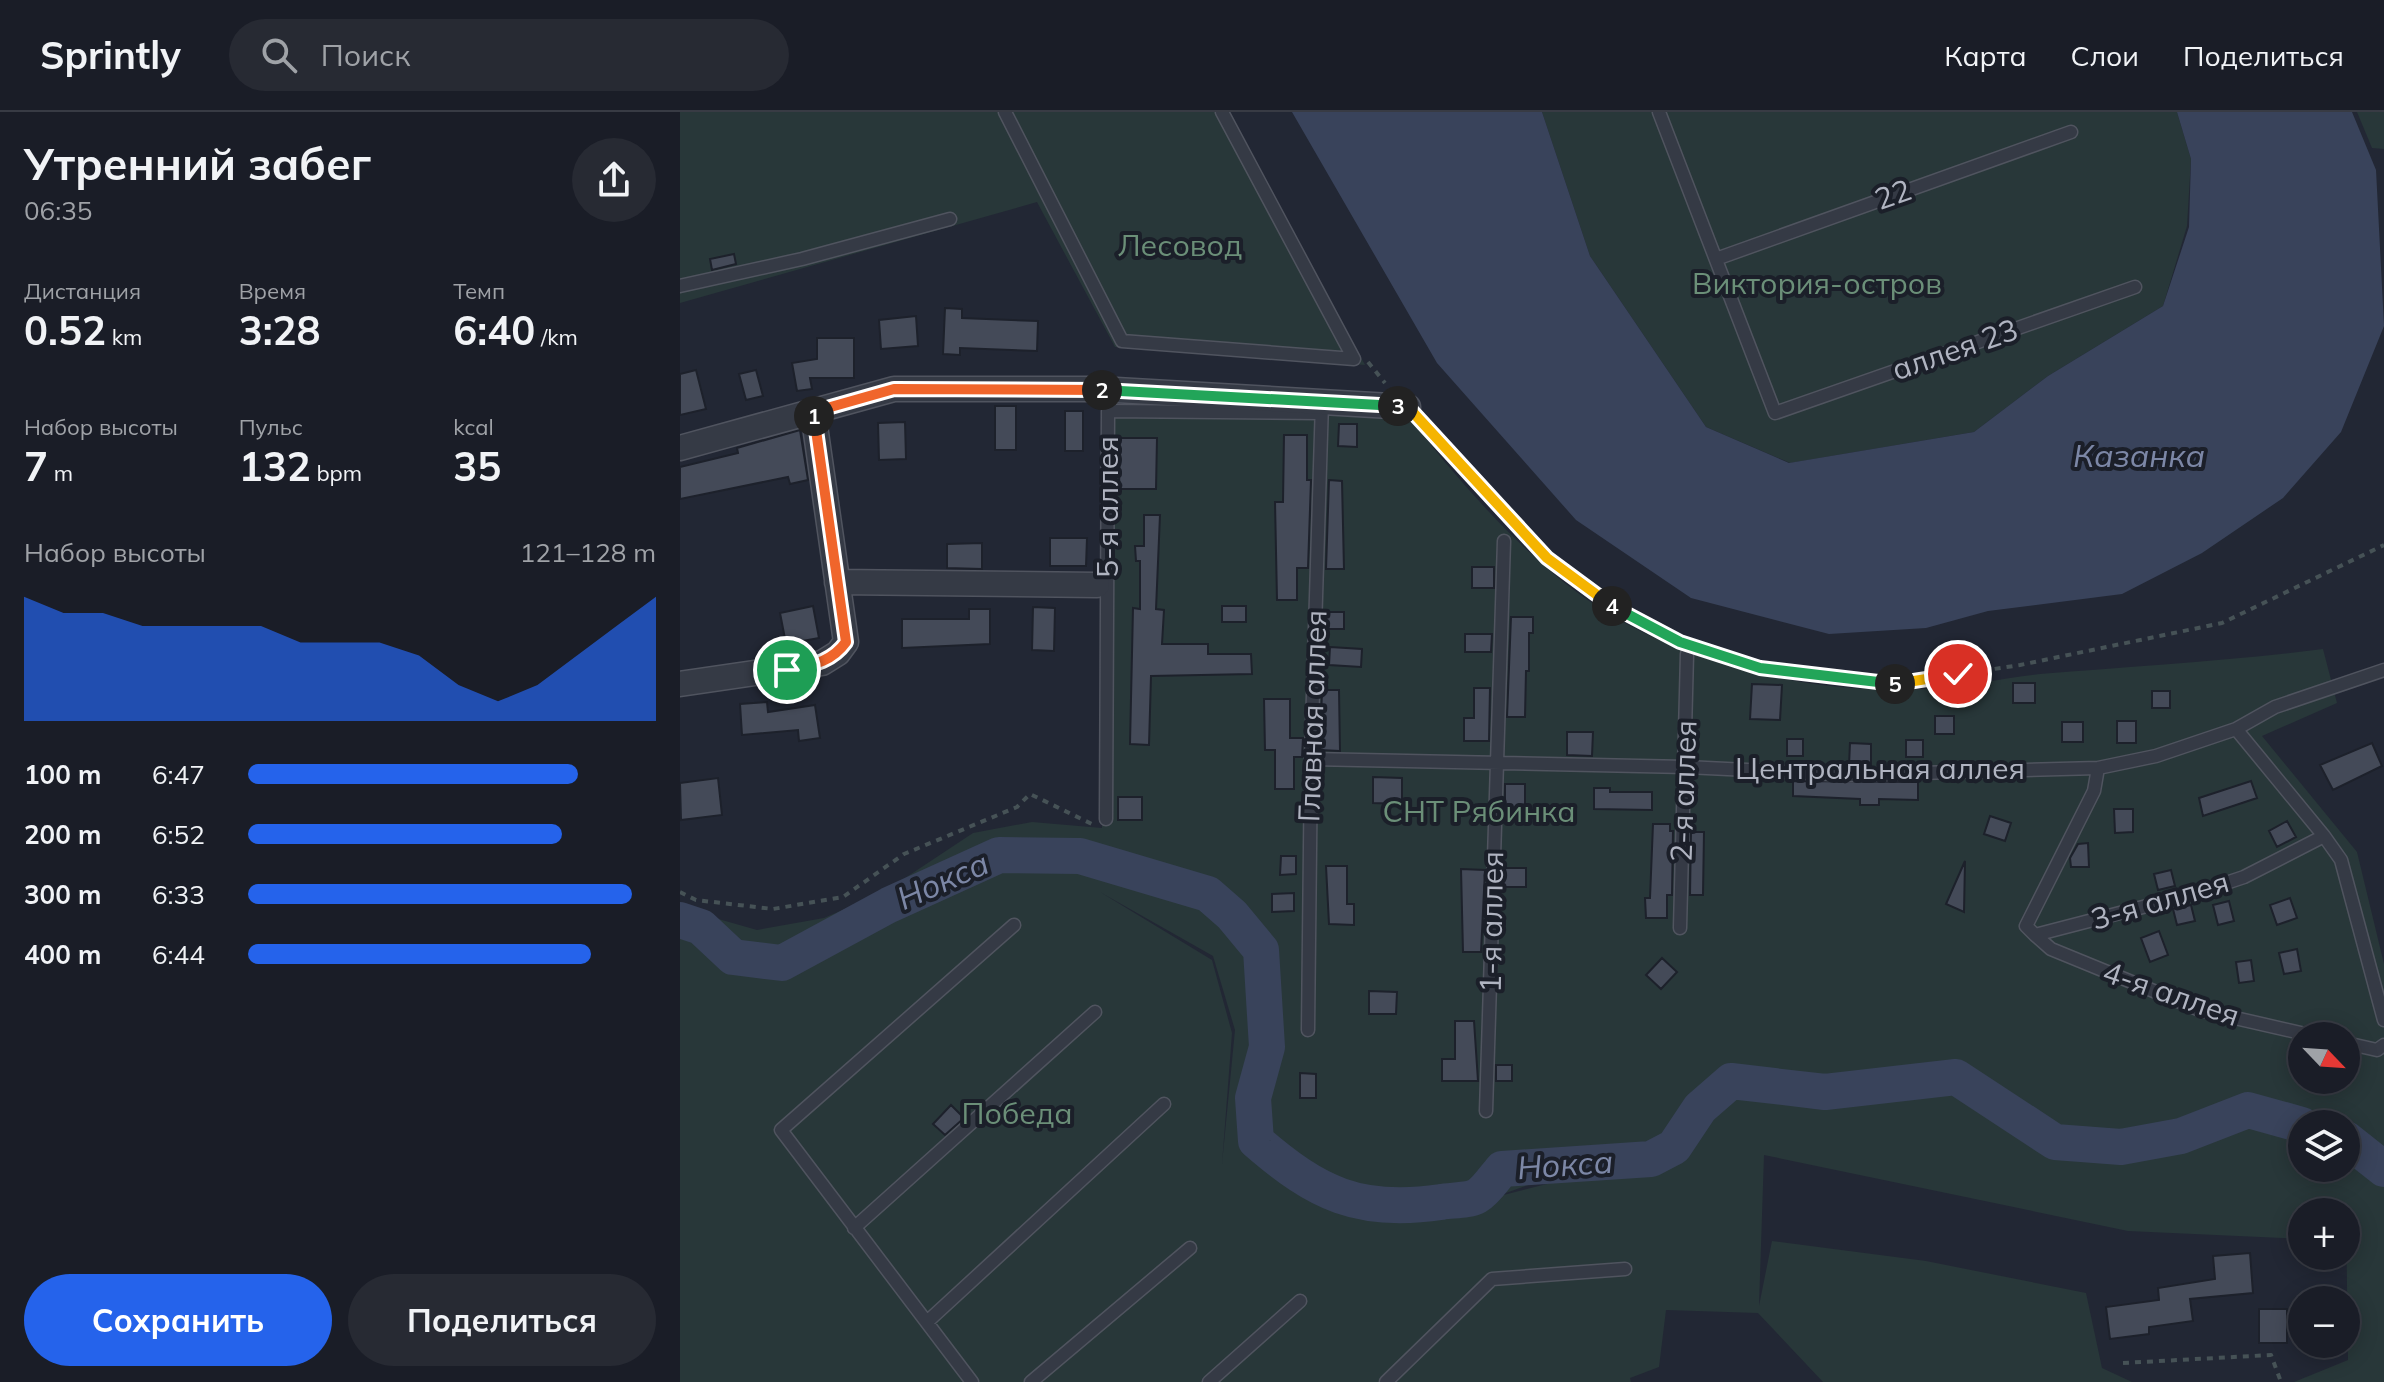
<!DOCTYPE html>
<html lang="ru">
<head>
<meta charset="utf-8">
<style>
	body { margin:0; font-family:Mulish,sans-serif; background:#272a33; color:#f1f3f6; height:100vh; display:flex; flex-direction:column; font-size:30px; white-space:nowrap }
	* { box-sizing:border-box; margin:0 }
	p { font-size:26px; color:#9fa2a7 }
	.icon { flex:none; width:44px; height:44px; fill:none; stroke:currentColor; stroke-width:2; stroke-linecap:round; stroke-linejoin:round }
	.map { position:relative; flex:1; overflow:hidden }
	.drawer { display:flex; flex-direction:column; background:#1a1d27; width:680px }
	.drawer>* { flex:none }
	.needle { width:52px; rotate:115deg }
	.tools { position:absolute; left:1608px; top:910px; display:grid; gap:16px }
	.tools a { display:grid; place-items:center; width:72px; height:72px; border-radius:50%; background:#1a1d27; box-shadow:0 4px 20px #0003,0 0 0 2px #383b44; font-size:40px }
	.pin { position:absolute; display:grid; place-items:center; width:68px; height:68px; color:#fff; margin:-34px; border:4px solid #fff; border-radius:50%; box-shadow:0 2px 8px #0007 }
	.km { position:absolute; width:40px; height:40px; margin:-20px; border-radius:50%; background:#222; color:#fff; font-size:22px; line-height:40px; text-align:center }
	.round { display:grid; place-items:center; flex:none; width:84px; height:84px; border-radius:42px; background:#272a33 }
	.headline { display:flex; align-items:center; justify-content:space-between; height:136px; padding:0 24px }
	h1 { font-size:44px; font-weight:700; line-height:60px }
	.figures { display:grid; grid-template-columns:repeat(3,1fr); gap:12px; height:136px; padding:8px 24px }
	.figures div { display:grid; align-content:center }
	.figures b { font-size:40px; font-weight:700 }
	.figures small { font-size:22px; font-weight:400 }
	.figures p { font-size:22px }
	.chart { height:224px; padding:16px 24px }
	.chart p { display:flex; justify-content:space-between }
	.chart svg { width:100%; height:144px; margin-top:8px; fill:#2563eb; opacity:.7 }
	.primary-button { display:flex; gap:16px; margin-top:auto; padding:16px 24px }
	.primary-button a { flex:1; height:92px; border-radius:48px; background:#2563eb; color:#fff; font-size:32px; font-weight:700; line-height:92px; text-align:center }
	.primary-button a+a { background:#272a33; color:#f1f3f6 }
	ul { padding:0 24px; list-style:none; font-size:26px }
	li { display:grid; grid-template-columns:128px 96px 1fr; align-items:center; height:60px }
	li i { height:20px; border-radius:10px; background:#2563eb }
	header { display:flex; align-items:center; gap:48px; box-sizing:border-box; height:112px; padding:0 40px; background:#1a1d27; border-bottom:2px solid #383b44 }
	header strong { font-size:38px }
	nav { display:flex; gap:44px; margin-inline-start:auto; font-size:28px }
	.search { width:560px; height:72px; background:#272a33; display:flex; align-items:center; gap:20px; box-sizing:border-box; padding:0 28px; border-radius:44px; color:#9fa2a7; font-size:30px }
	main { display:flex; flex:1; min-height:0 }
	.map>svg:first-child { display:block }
</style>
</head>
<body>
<header>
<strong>Sprintly</strong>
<div class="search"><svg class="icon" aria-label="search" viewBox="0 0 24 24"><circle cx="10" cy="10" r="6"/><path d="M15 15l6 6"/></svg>Поиск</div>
<nav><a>Карта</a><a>Слои</a><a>Поделиться</a></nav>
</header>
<main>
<section class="drawer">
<div class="headline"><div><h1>Утренний забег</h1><p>06:35</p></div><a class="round"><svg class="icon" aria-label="share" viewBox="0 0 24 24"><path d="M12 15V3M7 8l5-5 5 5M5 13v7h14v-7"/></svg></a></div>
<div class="figures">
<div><p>Дистанция</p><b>0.52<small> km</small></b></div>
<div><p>Время</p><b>3:28</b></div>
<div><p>Темп</p><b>6:40<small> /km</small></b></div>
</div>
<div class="figures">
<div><p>Набор высоты</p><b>7<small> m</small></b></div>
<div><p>Пульс</p><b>132<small> bpm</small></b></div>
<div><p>kcal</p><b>35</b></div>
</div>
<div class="chart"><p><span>Набор высоты</span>121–128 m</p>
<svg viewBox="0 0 160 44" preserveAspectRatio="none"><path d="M0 44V6L10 11L20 11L30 15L40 15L50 15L60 15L70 20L80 20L90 20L100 24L110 33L120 38L130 33L140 24L150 15L160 6V44z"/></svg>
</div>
<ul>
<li><b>100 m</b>6:47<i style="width:81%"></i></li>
<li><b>200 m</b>6:52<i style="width:77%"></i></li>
<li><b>300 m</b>6:33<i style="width:94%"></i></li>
<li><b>400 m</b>6:44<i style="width:84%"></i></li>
</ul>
<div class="primary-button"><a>Сохранить</a><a>Поделиться</a></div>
</section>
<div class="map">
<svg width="1704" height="1270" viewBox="0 0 1704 1270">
	<rect width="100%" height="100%" fill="#222734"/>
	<path fill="#283739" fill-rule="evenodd" d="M0,0h547l138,253 -250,-18 -78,-145 -357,101z
		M862,0h635l14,47 -4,67 -24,80 -115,70 -74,56 -184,31 -84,-36 -116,-171z
		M1677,0h27v37l-12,-1z
		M423,295l302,5c43,56 90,111 143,157 99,88 248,127 378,120 38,-2 76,-11 114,-15 95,-8 189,-13 283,-25l14,54 -75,33 95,116 27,112v418h-90l54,-22 -2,-148h-44v27l-174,-8 -364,-76 -5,151 13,-65 154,20 160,32 16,75 30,14h-309l-65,-69 -92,-3 -7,57 -29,11 1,4h-951v-474l77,22 67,-12 60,-26 89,-59 59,-11 70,6zM420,780l113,64 22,74 -13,134 10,-131 -20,-73zM1622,924h44v44h-44zM1622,1012h44v44h-44zM991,1051l-101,15 -78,20 70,-25z"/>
	<path fill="#39435b" d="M612,0h250l48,144 116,171 83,36 185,-31 74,-56 115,-70 26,-79 2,-68 -14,-47h175l24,58 8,156 -43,106 -58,66 -81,55 -80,41 -134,17 -62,17 -97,6 -138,-36 -115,-78 -139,-157z"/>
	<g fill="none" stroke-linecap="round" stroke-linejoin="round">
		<path stroke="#39435b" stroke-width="36" d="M0,808l21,7 32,30 49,6 107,-58 110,-50 81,1 128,38 24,21 29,35 6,97 -14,51 3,43c61,53 103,73 185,61 10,-2 27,-1 36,-6 9,-5 18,-19 25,-27l149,-10 23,-12 26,-39 31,-27 94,11 131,-15 99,65 66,5 60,-11 67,-26 54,15
			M1666,1027l38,30"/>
	</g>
	<path fill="#444a58" stroke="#1d212b" stroke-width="2" d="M54,142l2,10 -24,6 -2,-11z
		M265,196l17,1v9l76,3 -1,30 -77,-3v7l-17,-1z
		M236,204l2,30 -37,3 -2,-29z
		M137,226h37v40h-44l2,11 -15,2 -5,-28 25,-4z
		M16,258l10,39 -26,6v-41z
		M76,258l7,26 -17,4 -7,-26z
		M315,294h21v44h-21z
		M385,299h18v40h-18z
		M225,310l1,37 -27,1 -1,-37z
		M659,312h18v23l-19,-1z
		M120,318l8,50 -18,4 -2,-7 -108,22v-32l58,-14 -1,-5z
		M604,323h23v45h4l-3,88h-11v32h-20l-2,-98h8z
		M440,326h37l-1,51h-37z
		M649,368l13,1 2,88h-18z
		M464,403h16l-4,94 8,1 -2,34h46v10h43l1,20 -101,2 -2,69 -19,-1 3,-136 7,1v-48h-4l-1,-15h9z
		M370,426h37l-1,28h-36z
		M302,431v26l-35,-1v-24z
		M792,455h22v21h-22z
		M133,494l6,32 -33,6 -6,-31z
		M542,494h24v16h-24z
		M353,495l22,1 -1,43 -22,-1z
		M289,497h21v35l-88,4v-29h67z
		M645,500h19v17h-20z
		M831,505h22v16h-4v38h-3l-1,46h-18z
		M785,522h27l-1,18h-26z
		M650,535l32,2 -1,18 -32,-2z
		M1333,571h22v20h-22z
		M1072,572l30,1 -2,35 -30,-1z
		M794,576h16l-1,53h-25v-23h10z
		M642,578h17l1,61 -20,-1z
		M1472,579h18v17h-18z
		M584,587h26v39h13l-1,19h-8v32h-19v-39h-10z
		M87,590l1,10 47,-7 5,33 -21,3 -1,-11 -56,5 -2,-31z
		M1255,604h19v18h-19z
		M1437,609h19v22h-19z
		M1382,610h21v20h-21z
		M887,620h26l-1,24 -25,-1z
		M1107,627h16v17h-16z
		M1226,628h17v17h-17z
		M1170,631l21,1v21l-22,1z
		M1692,631l10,23 -49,24 -13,-25z
		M693,665l29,1v26l-29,-1z
		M38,666l4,37 -41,5 -1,-37z
		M1113,669l125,1v18l-39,-1v6h-19v-6l-67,-3z
		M1571,669l6,17 -54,18 -4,-18z
		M825,672h20v26h-20z
		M914,676h16v4h42v18l-58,-1z
		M438,685h24v23h-24z
		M1434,697h19v23l-18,1z
		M1310,704l21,7 -6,18 -21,-7z
		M1607,709l9,16 -19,10 -8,-16z
		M973,712h17v7h3l-1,64h-5v23h-21l-1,-20h5z
		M1011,720h13l-1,63h-13z
		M1408,731l1,24h-18l-1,-9 8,-14z
		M601,744h15v18l-16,1z
		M1285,749l-1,51 -18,-8z
		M646,754h21v38h7v21l-25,-1z
		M824,756h22v19h-24z
		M781,757l24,1 -4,82h-18z
		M1491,758l4,16 -17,4 -4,-16z
		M614,781v18l-22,1v-18z
		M1610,786l7,20 -20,7 -7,-20z
		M1549,789l5,20 -16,4 -5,-20z
		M1511,793l4,16 -18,4 -4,-16z
		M1479,819l9,24 -18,7 -9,-24z
		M1617,837l4,22 -17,3 -5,-21z
		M982,846l15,14 -16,17 -15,-14z
		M1571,848l3,21 -15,2 -3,-21z
		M689,879l28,1 -1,22h-27z
		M775,909h19l4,60h-36v-22h13z
		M816,953h16v16h-16z
		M620,961l16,1v24h-16z
		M271,993l13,13 -19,17 -12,-11z
		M1570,1141l3,40 -63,6 3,22 -44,6v7l-39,5 -4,-32 53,-7 -1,-12 57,-9 -2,-23z
		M1579,1197h28v34h-28z"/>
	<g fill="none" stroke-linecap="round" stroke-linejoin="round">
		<g stroke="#50545f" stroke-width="15">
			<path id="lane" d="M325,0l117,229 232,18 -132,-247
				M979,0l116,301 360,-126
				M1036,147l355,-127
				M0,174l122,-27 148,-40
				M631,647l375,8 163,8 249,-7 58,-12 80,-27 39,-22 109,-37
				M1418,656l-4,23 -68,135 9,9 158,-41 51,-17 80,-41 -88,-107
				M426,707l2,-408 212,2
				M1644,724l17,24 43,160
				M1000,816l7,-274
				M1355,823l16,14 149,61 114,26
				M628,918l3,-271 11,-357
				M1666,931l31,7 7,-5
				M806,999l18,-570
				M174,1116l241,-216
				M247,1210l237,-218
				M292,1270l-191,-252 233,-205
				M351,1270l159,-134
				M529,1270l91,-81
				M706,1270l106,-103 133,-10"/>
		</g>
		<g stroke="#50545f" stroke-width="27">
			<path id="street" d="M0,336l214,-59h205l309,18
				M157,470l260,3
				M0,572l142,-21 16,-10 8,-11 -33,-230"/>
		</g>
		<path stroke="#465256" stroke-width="4" stroke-dasharray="6 6" stroke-linecap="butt" d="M688,250l17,21
			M742,309l125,137 59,45 74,39
			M1020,536l60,20 136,16 124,-19 202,-42 162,-78
			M0,780l16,8 77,9 70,-12 61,-43 113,-47 13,-13 62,30
			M1443,1251l148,-8 10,27"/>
		<use href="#lane" stroke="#353a45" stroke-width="12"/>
		<use href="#street" stroke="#353a45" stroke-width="24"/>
	</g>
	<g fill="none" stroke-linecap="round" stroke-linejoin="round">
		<g stroke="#fff" stroke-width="16">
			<path id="split-1" d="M107,558c24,-5 44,-7 59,-28l-32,-226"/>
		</g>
		<g stroke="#fff" stroke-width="16">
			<path id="split-2" d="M134,304l-1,-4 81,-23 208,1"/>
		</g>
		<g stroke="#fff" stroke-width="16">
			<path id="split-3" d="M422,278l296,16"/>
		</g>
		<g stroke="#fff" stroke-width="16">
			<path id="split-4" d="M718,294l10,1 139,151 65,48"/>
		</g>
		<g stroke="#fff" stroke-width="16">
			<path id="split-5" d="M932,494l68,36 80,26 135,16"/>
		</g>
		<g stroke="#fff" stroke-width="16">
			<path id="split-6" d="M1215,572l63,-10"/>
		</g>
		<use href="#split-1" stroke="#f0652b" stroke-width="10"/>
		<use href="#split-2" stroke="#f0652b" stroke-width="10"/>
		<use href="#split-3" stroke="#22a559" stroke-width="10"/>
		<use href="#split-4" stroke="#f5b400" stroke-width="10"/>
		<use href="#split-5" stroke="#22a559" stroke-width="10"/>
		<use href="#split-6" stroke="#f5b400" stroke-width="10"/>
	</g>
	<g text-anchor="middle" stroke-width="8" stroke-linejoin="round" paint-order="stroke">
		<g font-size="30" fill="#b0b4c1" stroke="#1b1f29">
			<text transform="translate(1213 83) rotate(-20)" y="10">22</text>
			<text transform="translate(1275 238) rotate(-19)" y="10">аллея 23</text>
			<text transform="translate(428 395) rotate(-90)" y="10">5-я аллея</text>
			<text transform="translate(633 604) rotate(-88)" y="10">Главная аллея</text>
			<text x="1200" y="667">Центральная аллея</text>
			<text transform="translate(1004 679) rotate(-88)" y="10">2-я аллея</text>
			<text transform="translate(1480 789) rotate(-16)" y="10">3-я аллея</text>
			<text transform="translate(812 810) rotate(-89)" y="10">1-я аллея</text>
			<text transform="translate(1491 882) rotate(19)" y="10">4-я аллея</text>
		</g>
		<g font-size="30" fill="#6b8f78" stroke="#1b1f29">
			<text x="500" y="144">Лесовод</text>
			<text x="1137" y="182">Виктория-остров</text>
			<text x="799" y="710">СНТ Рябинка</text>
			<text x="337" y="1012">Победа</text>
		</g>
		<g font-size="32" font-style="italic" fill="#7c87a6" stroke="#1b1f29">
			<text x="1459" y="355">Казанка</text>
			<text transform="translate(263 769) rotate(-24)" y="11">Нокса</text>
			<text transform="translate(885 1053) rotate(-4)" y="11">Нокса</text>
		</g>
	</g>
</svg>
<div class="tools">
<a><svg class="needle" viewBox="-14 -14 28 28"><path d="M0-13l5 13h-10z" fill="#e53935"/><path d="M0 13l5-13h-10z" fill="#9fa2a7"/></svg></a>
<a><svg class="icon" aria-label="layers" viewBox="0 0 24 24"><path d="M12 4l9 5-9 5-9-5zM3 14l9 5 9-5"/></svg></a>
<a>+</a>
<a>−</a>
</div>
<div class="pin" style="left:107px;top:558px;background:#1e9e55"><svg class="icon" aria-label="arrive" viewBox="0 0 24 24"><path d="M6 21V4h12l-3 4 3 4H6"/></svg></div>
<div class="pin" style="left:1278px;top:562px;background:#d93025"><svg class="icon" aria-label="check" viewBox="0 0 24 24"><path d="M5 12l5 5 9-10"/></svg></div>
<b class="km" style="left:134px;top:304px">1</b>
<b class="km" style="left:422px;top:278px">2</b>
<b class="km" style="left:718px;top:294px">3</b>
<b class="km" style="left:932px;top:494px">4</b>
<b class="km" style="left:1215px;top:572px">5</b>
</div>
</main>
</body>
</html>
